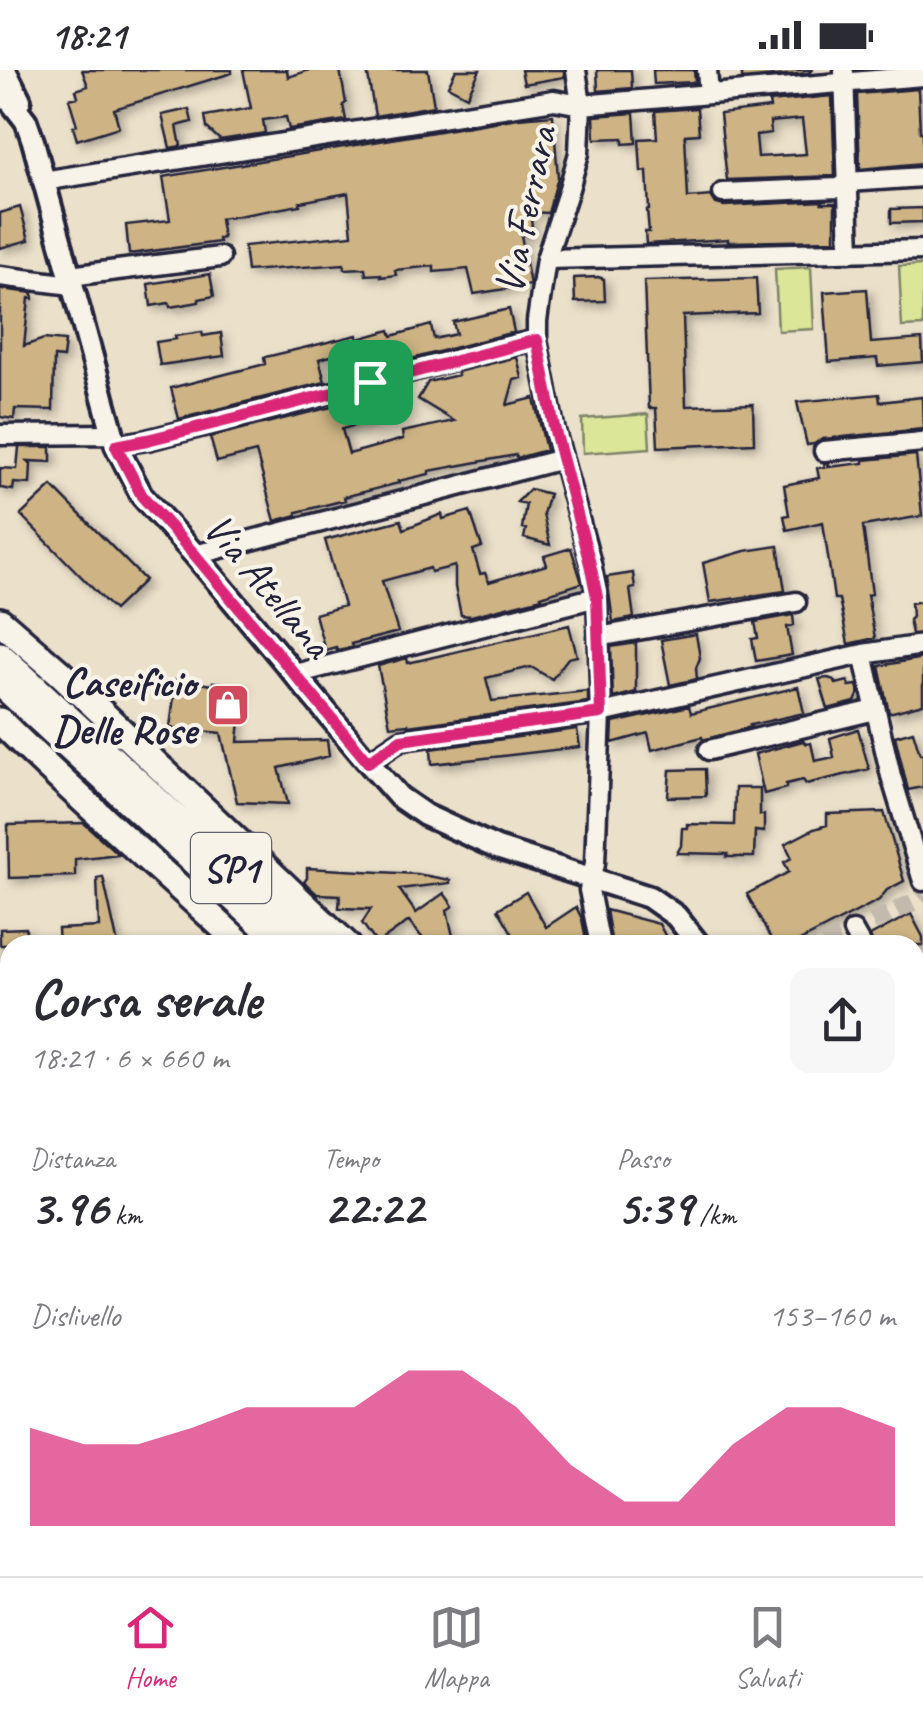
<!DOCTYPE html>
<html lang="it">
<head>
<meta charset="utf-8">
<style>
	body { margin:0; font-family:Caveat,sans-serif; background:#f7f7f7; color:#2b2b33; height:100vh; display:flex; flex-direction:column; font-size:38px; white-space:nowrap }
	* { box-sizing:border-box; margin:0 }
	p { font-size:32px; color:#7c7c81 }
	.icon { flex:none; width:55px; height:55px; fill:none; stroke:currentColor; stroke-width:2; stroke-linecap:round; stroke-linejoin:round }
	.map { position:relative; flex:1; overflow:hidden }
	.side { position:absolute; left:0px; top:865px; width:925px; height:642px; display:flex; flex-direction:column; background:#fff; border-radius:30px 30px 0 0; box-shadow:0 2px 8px #0004 }
	.side>* { flex:none }
	.pin { position:absolute; display:grid; place-items:center; width:85px; height:85px; color:#fff; margin:-42px; border-radius:20px; box-shadow:0 5px 15px #0006 }
	.round { display:grid; place-items:center; flex:none; width:105px; height:105px; border-radius:20px; background:#f7f7f7 }
	.overview { display:flex; align-items:center; justify-content:space-between; height:170px; padding:0 30px }
	h1 { font-size:55px; font-weight:800; line-height:75px }
	.stats { display:grid; grid-template-columns:repeat(3,1fr); gap:15px; height:170px; padding:10px 30px }
	.stats div { display:grid; align-content:center }
	.stats b { font-size:50px; font-weight:800 }
	.stats small { font-size:28px; font-weight:400 }
	.stats p { font-size:28px }
	.chart { height:280px; padding:20px 30px }
	.chart p { display:flex; justify-content:space-between }
	.chart svg { width:100%; height:180px; margin-top:10px; fill:#db2777; opacity:.7 }
	.status { display:flex; justify-content:space-between; align-items:center; height:70px; padding:0 50px; background:#fff; direction:ltr }
	.status svg { height:28px; fill:currentColor }
	.dock { display:flex; justify-content:space-around; align-items:center; height:140px; border-top:2px solid #e1e1e2; background:#fff; font-size:28px; color:#7c7c81 }
	.dock a { display:grid; justify-items:center; gap:5px }
	.dock .current { color:#db2777 }
	.map>svg:first-child { display:block }
</style>
</head>
<body>
<div class="status"><b>18:21</b><svg viewBox="0 0 49 12"><path d="M0 12V9h3v3zM5 12V6h3v6zM10 12V3h3v9zM15 12V0h3v12zM26 1h20v11H26zM47 4h2v5h-2z"/></svg></div>
<div class="map">
<svg width="923" height="1506" viewBox="0 0 923 1506">
	<defs>
		<filter id="shadow"><feDropShadow dx="4.5" dy="4.5" stdDeviation="5" flood-color="#0004"/></filter>
	</defs>
	<rect width="100%" height="100%" fill="#ebe0ca"/>
	<filter id="ink" filterUnits="userSpaceOnUse"><feTurbulence type="fractalNoise" baseFrequency=".01" numOctaves="2"/><feDisplacementMap in="SourceGraphic" scale="20" xChannelSelector="R" yChannelSelector="G"/><feConvolveMatrix kernelMatrix="1 2 1 2 8 2 1 2 1" color-interpolation-filters="sRGB"/></filter>
	<g filter="url(#ink)">
		<path fill="#dbe698" stroke="#7e846a" stroke-width="2.5" d="M923,195v61l-21,1 -3,-61z
			M811,197l3,62 -36,2 -3,-62z
			M648,344l2,34 -67,5 -1,-34z
			M0,932l10,3v563h378l16,8h-404z"/>
		<path fill="#ceb484" stroke="#22223b" stroke-width="2.5" fill-rule="evenodd" filter="url(#shadow)" d="M82,0h150v3l-118,36 5,18 -42,13 -4,-13 4,-2 -8,-26 9,-2 -2,-7 12,-4z
			M243,0h44l1,7 21,-7h31l6,33 -3,2 3,15 -57,9 -3,-12 -23,3 2,13 -45,7 -13,-12 -2,-12 46,-8z
			M367,0h61l6,36 -59,10z
			M456,0h24l-13,26 -19,-10z
			M521,0h43v7l-40,7z
			M597,0h34l1,18 -34,3z
			M653,0h41l1,12 -41,2z
			M742,0h70l-3,3 -67,6z
			M918,19l2,43h3v31l-63,6 -3,-75z
			M832,26l3,80 -108,4 -7,-66 50,-6 -1,-6zM802,49l4,35 -48,3 -2,-22 15,-2 -1,-11z
			M697,38l2,26 -14,1 3,63 23,-2 5,8 8,2 99,-5 -1,2h13v37l-107,2v-3l-82,5 -1,-12h4l-2,-22h2l-2,-39 -6,1 -2,-33 18,-1 -2,-27z
			M189,39l3,13 -15,4 4,20 -11,2 -8,-33z
			M634,43l2,30 -13,1v-6l-28,1 -1,-23z
			M553,45l5,62 -10,36 -18,-1 3,22 -12,1 9,50 -56,9 -6,-25 -34,3v-6l-39,4 1,5 -15,2v-3l-15,1 -1,-7 -20,1 -1,-5 -97,7 -3,-25 108,-11 -4,-42 -48,9v3l-80,14 3,19 -5,1 1,3 -90,12 -3,-29 44,-5 -7,-43 355,-59z
			M20,137l9,33 -29,8v-35z
			M923,138v14l-32,1v-14z
			M210,204l4,22 -15,3v3l-29,5 -1,-4 -18,3 -3,-22z
			M598,207l6,2 1,22 -30,1 -1,-24z
			M756,208l2,35 -75,3 3,90 67,-2 1,39 -96,4 -2,-39h-7l-5,-127z
			M0,219l33,4v6l-4,-1 -5,48 20,-7 21,2 -2,17 -9,-1 -1,53 -38,-1 -1,10 -14,-2z
			M867,219l4,54 51,-4 1,23 -45,4 -1,-8 -48,4 -5,-70z
			M509,239l5,23 -148,39 -8,-32 32,-9 2,6 39,-11 3,14 22,-5 -3,-12z
			M202,262l1,4 18,-3 3,23 -64,9 -4,-23 20,-3 -1,-3z
			M357,265l3,14 -41,10 6,23 -146,37 -8,-31 94,-24 -1,-7 6,-1z
			M517,287l5,21 -8,2 -7,25 27,-7 12,52 -29,8 -1,-3 -87,16v3l-31,7 1,2 -55,14 1,3 -48,12v3l-22,6 -19,-69 -39,10 -7,-25 162,-40 6,22 -36,10 7,25 54,-15 -1,-7 52,-11 -36,-22 10,-17 30,-7 -1,-3z
			M879,324l1,8 42,-5 1,32 -100,10 -9,5 -7,1 -10,-43z
			M19,377h32v15l-23,-1 3,3 -1,20 -16,-1 -1,7 -13,-2v-20l17,1z
			M916,385l6,61 -59,10 9,68 -5,1 8,43 -27,6 -9,-45h-5l-11,-77 -36,8 -3,-14 5,-1 -5,-30 35,-7 -2,-10 8,-1 -1,-4h5l-1,4 36,-4v-3z
			M52,416l93,94 -31,30 -93,-95z
			M530,419l19,5 -6,20 7,31 -26,-7 2,-9 -4,-1 4,-24 -9,-2z
			M470,441l12,36 -9,3 7,24 5,-1 4,9 58,-17 -3,-9 27,-8 11,35 -41,13 1,2 -71,18 -10,-1 -6,-28v-21l-24,6 -1,-4 -48,13 16,51 -47,12 1,3 -15,3 -1,-3 -11,3 -10,-36 29,-8 -19,-66 76,-20 3,9 38,-15 1,5z
			M778,476l7,45 -75,11 -7,-39 42,-12z
			M633,503l2,15 -5,1 4,29 -21,4 -6,-45z
			M923,531v32l-11,1 -3,-14 3,-3 -1,-14z
			M793,545l1,10 -7,2 5,28 -36,6 -4,-22 6,-1 -3,-16z
			M569,555l8,31 -9,2 -16,21 -21,-12 -45,11 6,23 96,-10v11l-180,24v-2l-18,2 -12,-60 29,-8 1,5z
			M696,564l4,24 -4,10 1,11 -27,6 -9,-45z
			M636,573v49l-23,6 -2,-51z
			M923,588v46l-34,9 -10,-47z
			M828,608l6,2 2,4 12,-3 1,5 8,-1 2,8 -4,9 -27,7 -9,-30z
			M176,610l37,5v-3l30,3 -5,57 89,-2 2,16 -50,12 9,36 -51,-2 -16,-69 -51,-5z
			M798,617l6,26 -54,12 1,2 -48,13 -1,-3 -50,13 -4,-17 -36,10 1,-20 76,-17 2,7z
			M577,659l3,18 -148,17 -1,-15z
			M858,659l11,40 -63,15 -3,-4 -17,4v4l-22,6 -9,-40 48,-13 3,3 5,-1 4,18 19,-4 -4,-19z
			M913,661l7,23h3v33l-15,3 -13,-54z
			M705,699l1,27 -38,1 2,-27z
			M735,718h25v27h4v17l-9,-1 -1,26h-27l1,-3 -51,-1 4,-7 1,-18h5v-4l47,1z
			M884,742l20,69 -17,9 -8,10 -87,45h-18l-27,-51 42,-22 -5,-10 8,-4 -7,-14 29,-15 13,-4v-11z
			M84,753l34,31 -43,5v17l-66,2 -1,-53z
			M307,798l110,6 33,6v3l-51,6 17,24 28,-20 9,13 -6,4 8,35h-27l-19,-24 -32,23 -15,-21 9,-14 -32,-1 1,-13 -23,-1 -13,-12 3,-4z
			M103,807l15,68h-59l-1,-16 41,-2 -2,-49z
			M526,822l20,35 30,-20 6,12 5,26h-68l-21,-36z
			M606,840l53,14 11,21h-58z
			M911,844l12,23v8h-50l-3,-9z
			M26,858v17h-26v-16z"/>
		<g fill="none" stroke-linecap="round" stroke-linejoin="round">
			<path stroke="#c3baad" stroke-width="18" stroke-dasharray="18 9" stroke-linecap="butt" d="M823,875l91,-43 9,-8"/>
			<g stroke="#22223b" stroke-width="25">
				<path id="minor" d="M576,0l5,35 -2,48 -11,39 -22,67 -9,62v19l17,87 37,137 6,33 4,116 -6,150 -6,27 11,55
					M707,0l2,24
					M844,2l6,180
					M43,111l511,-81 27,5 342,-29
					M723,123l116,-5 9,-6 75,-5
					M546,189l377,-9
					M0,206l72,9
					M70,206l150,-19
					M0,365l113,-1
					M116,375l31,-5 93,-23 259,-69 38,-8
					M824,381l99,-9
					M195,485l367,-96
					M598,567l198,-35
					M863,584l28,122 32,105
					M295,604l302,-77
					M709,680l166,-40
					M368,692l33,-22 200,-27 262,-59 60,-9
					M853,861l8,14
					M915,966l8,14
					M915,1111l8,6"/>
			</g>
			<g stroke="#22223b" stroke-width="28">
				<path id="major" d="M5,0l15,30
					M0,18l26,33 7,20 83,304 26,51 53,59 173,207 31,35 26,18 72,33 152,49 27,19 23,29
					M915,1012l8,-11
					M915,1193l8,-2
					M703,1498l7,8
					M885,1498l6,8
					M483,1506l8,-8"/>
			</g>
			<g stroke="#22223b" stroke-width="32">
				<path id="highway" d="M0,551l60,52 287,272
					M0,585l314,290
					M0,613l284,262
					M0,651c78,78 162,149 242,224
					M915,1401l8,6
					M915,1426l8,6
					M915,1461l8,7"/>
			</g>
			<use href="#minor" stroke="#f7f3e8" stroke-width="18"/>
			<use href="#major" stroke="#f7f3e8" stroke-width="20"/>
			<use href="#highway" stroke="#f7f3e8" stroke-width="25"/>
		</g>
	</g>
	<g fill="none" stroke-linecap="round" stroke-linejoin="round" filter="url(#ink)">
		<g stroke="#fff" stroke-width="20">
			<path id="route" d="M537,270l17,87 36,137 7,33 4,116 -200,27 -33,22 -173,-207 -53,-59 -26,-50 31,-6 93,-23z"/>
		</g>
		<use href="#route" stroke="#db2777" stroke-width="12"/>
	</g>
	<defs>
		<g id="shop-square" transform="scale(2.25)"><rect x="-9" y="-9" width="18" height="18" rx="4" fill="#d1495b" stroke="#f7f3e8"/><path d="M-5-2.5h2.3a2.7 3.5 0 0 1 5.4 0H5L5.5 6h-11ZM-1.5-2.5h3a1.5 2.3 0 0 0-3 0Z" fill="#fff"/></g>
	</defs>
	<g fill-rule="evenodd">
		<use href="#shop-square" x="228" y="635"/>
	</g>
	<g text-anchor="middle" stroke-width="8" stroke-linejoin="round" paint-order="stroke">
		<rect fill="#f7f3e8" stroke="#62616f" stroke-width="2.5" x="191" y="763" width="80" height="70" rx="8"/>
		<g font-size="40" font-weight="bold" fill="#22223b">
			<text x="231" y="812">SP1</text>
		</g>
		<g font-size="42" fill="#22223b" stroke="#f7f3e8">
			<text transform="translate(524 140) rotate(-78)" y="15">Via Ferrara</text>
			<text transform="translate(269 515) rotate(50)" y="15">Via Atellana</text>
		</g>
		<g font-size="42" font-weight="bold" fill="#22223b" stroke="#f7f3e8" text-anchor="end">
			<text x="196" y="626">Caseificio<tspan x="196" dy="48">Delle Rose</tspan></text>
		</g>
	</g>
</svg>
<div class="pin" style="left:370px;top:312px;background:#1e9e55"><svg class="icon" aria-label="arrive" viewBox="0 0 24 24"><path d="M6 21V4h12l-3 4 3 4H6"/></svg></div>
<section class="side">
<div class="overview"><div><h1>Corsa serale</h1><p>18:21 · 6 × 660 m</p></div><a class="round"><svg class="icon" aria-label="share" viewBox="0 0 24 24"><path d="M12 15V3M7 8l5-5 5 5M5 13v7h14v-7"/></svg></a></div>
<div class="stats">
<div><p>Distanza</p><b>3.96<small> km</small></b></div>
<div><p>Tempo</p><b>22:22</b></div>
<div><p>Passo</p><b>5:39<small> /km</small></b></div>
</div>
<div class="chart"><p><span>Dislivello</span>153–160 m</p>
<svg viewBox="0 0 160 44" preserveAspectRatio="none"><path d="M0 44V20L10 24L20 24L30 20L40 15L50 15L60 15L70 6L80 6L90 15L100 29L110 38L120 38L130 24L140 15L150 15L160 20V44z"/></svg>
</div>
</section>
</div>
<nav class="dock">
<a class="current"><svg class="icon" aria-label="home" viewBox="0 0 24 24"><path d="M3 11l9-7 9 7M6 9v11h12V9"/></svg>Home</a>
<a><svg class="icon" aria-label="map" viewBox="0 0 24 24"><path d="M3 6l6-2 6 2 6-2v14l-6 2-6-2-6 2zM9 4v14M15 6v14"/></svg>Mappa</a>
<a><svg class="icon" aria-label="saved" viewBox="0 0 24 24"><path d="M7 4h10v16l-5-4-5 4z"/></svg>Salvati</a>
</nav>
</body>
</html>
